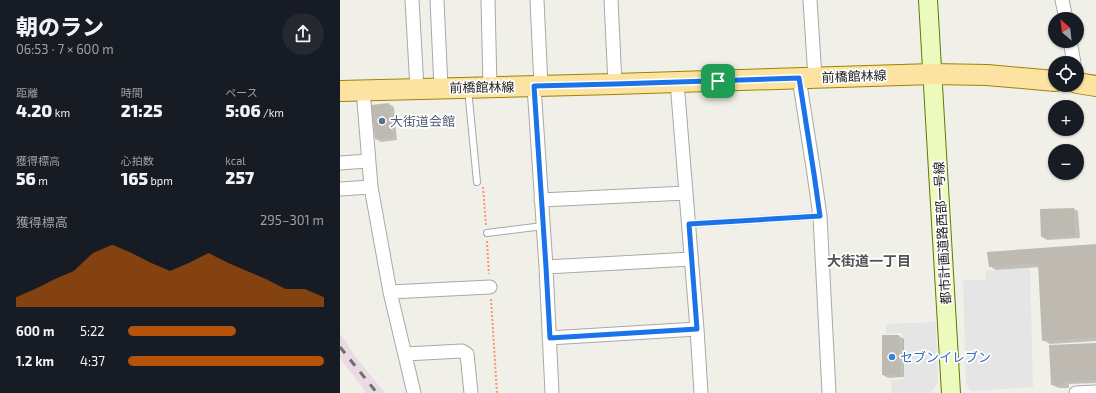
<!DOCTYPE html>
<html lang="ja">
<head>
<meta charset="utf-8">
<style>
	body { margin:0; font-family:"Exo 2","Noto Sans JP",sans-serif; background:#242831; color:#f1f3f6; height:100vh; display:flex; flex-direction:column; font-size:15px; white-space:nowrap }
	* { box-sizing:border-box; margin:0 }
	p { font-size:13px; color:#9ea1a6 }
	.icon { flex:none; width:22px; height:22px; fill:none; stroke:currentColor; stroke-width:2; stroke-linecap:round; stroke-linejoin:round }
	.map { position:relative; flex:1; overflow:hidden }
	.sheet { display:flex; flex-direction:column; background:#171b24; width:340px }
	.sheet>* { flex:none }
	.needle { width:26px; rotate:332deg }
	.buttons { position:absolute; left:708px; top:12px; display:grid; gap:8px }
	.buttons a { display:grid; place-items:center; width:36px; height:36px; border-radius:50%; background:#171b24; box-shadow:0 1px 3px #0004; font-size:20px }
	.pin { position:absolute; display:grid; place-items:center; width:34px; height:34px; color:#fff; margin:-17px; border-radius:8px; box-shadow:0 2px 6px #0006 }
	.round { display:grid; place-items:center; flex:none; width:42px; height:42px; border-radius:21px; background:#242831 }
	.summary { display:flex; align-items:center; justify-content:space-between; height:68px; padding:0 16px }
	h1 { font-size:22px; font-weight:800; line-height:30px }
	.metrics { display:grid; grid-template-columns:repeat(3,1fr); gap:6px; height:68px; padding:4px 16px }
	.metrics div { display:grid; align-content:center }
	.metrics b { font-size:17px; font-weight:800 }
	.metrics small { font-size:11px; font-weight:400 }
	.metrics p { font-size:11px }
	.chart { height:112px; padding:8px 16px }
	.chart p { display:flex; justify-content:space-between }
	.chart svg { width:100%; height:72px; margin-top:4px; fill:#b45309; opacity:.7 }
	ul { padding:0 16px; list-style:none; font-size:13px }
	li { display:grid; grid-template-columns:64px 48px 1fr; align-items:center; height:30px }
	li i { height:10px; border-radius:5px; background:#b45309 }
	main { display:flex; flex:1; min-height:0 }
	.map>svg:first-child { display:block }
</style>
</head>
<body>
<main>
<section class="sheet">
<div class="summary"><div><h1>朝のラン</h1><p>06:53 · 7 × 600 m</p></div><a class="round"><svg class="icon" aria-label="share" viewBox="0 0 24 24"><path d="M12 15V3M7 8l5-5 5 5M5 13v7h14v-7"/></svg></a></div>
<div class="metrics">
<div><p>距離</p><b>4.20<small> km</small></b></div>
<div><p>時間</p><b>21:25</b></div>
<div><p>ペース</p><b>5:06<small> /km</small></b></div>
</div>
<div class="metrics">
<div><p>獲得標高</p><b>56<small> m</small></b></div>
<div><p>心拍数</p><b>165<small> bpm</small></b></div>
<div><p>kcal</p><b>257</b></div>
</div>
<div class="chart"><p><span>獲得標高</span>295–301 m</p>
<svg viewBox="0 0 160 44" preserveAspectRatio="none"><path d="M0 44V38L10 33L20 27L30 22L40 11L50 6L60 11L70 17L80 22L90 17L100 11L110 17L120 22L130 27L140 33L150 33L160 38V44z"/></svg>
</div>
<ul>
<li><b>600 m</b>5:22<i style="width:55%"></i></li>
<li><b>1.2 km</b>4:37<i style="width:100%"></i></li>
</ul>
</section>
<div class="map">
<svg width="756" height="393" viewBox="0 0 756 393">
	<rect width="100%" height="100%" fill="#f1f0e8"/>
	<path fill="#eadae4" d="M0,334l7,9 7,12 31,38h-19l-1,-2 -25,-33z"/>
	<path fill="#e5e5e5" d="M690,268l3,119 -62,4 -5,-8 -3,-103h23l-1,-9z
		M596,322l2,61 -8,10h-38l-1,-13 13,-1 -2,-46 -16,1v-10z"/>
	<path fill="#0003" d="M49,104l5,3 3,33 -16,2 -5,-3 -3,-33z
		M733,209l5,2 2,27 -33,2 -5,-3z
		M756,245v96l-46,3 -7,-4 -3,-73 -44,3 -6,-4z
		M543,336h16l5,3v38l-16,1 -5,-3z
		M756,344v39l-27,1v4h-10l-7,-3z"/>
	<path fill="#beb9b1" d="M49,103l4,35 -18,1 -4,-34z
		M734,208l1,28 -34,1 -1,-28z
		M756,244v93l-54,4 -4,-78 -49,4 -2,-15z
		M542,335h17l1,40h-18z
		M756,343v37l-33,1v4h-12l-2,-40z"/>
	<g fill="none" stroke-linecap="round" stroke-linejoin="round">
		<g stroke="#a8a8a8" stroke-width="8">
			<path id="lane" d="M128,89l9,93
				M349,224l131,-8
				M147,233l56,-7"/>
		</g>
		<g stroke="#a8a8a8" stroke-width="15">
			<path id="street" d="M72,0l5,89
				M97,0l4,88
				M148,0l2,87
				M197,0l4,86
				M271,0l4,84
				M470,0l5,78
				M722,0l4,19
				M730,41l4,22
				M459,78l15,96 6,42 9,177
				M337,82l20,247 4,64
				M194,86l12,181 6,126
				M23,90l8,97 19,105 24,101
				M0,163l28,-2
				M0,189l31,-2
				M201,200l145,-7
				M206,267l145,-8
				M50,292l100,-5
				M209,338l148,-9
				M65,354l57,-3 5,3 4,39
				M736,393l20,-1"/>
		</g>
		<g stroke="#5b7b05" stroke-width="20">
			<path id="secondary" d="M588,0l23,393"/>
		</g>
		<g stroke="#9e8300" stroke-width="22">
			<path id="primary" d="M737,83l19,3
				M0,91l275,-7 318,-10 54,1 68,6"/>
		</g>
		<path stroke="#fa9470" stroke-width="2" stroke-dasharray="2 2" stroke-linecap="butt" d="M143,187l3,38
			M147,241l2,33
			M151,299l6,94"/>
		<use href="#lane" stroke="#fff" stroke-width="6"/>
		<use href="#street" stroke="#fff" stroke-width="13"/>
		<use href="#secondary" stroke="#edfabd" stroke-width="18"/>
		<use href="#primary" stroke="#fce3a2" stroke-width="20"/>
		<path stroke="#6f6f6f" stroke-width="3" stroke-dasharray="8 8" stroke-linecap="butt" d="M0,347l37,46"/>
	</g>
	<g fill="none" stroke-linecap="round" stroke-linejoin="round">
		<g stroke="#fff" stroke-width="8">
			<path id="route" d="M459,78l15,96 6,42 -131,8 8,105 -147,9 -4,-71 -12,-181 81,-2z"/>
		</g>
		<use href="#route" stroke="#1a73e8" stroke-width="5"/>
	</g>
	<circle fill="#5c6f8a" stroke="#fff" stroke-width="1.5" cx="42" cy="121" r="4"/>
	<circle fill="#3f7fe0" stroke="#fff" stroke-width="1.5" cx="552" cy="357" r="4"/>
	<g text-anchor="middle" stroke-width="3.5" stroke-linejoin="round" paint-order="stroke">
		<g font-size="13" fill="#212121" stroke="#fff">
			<text transform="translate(514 76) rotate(-2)" y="5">前橋館林線</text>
			<text transform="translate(142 87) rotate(-1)" y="5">前橋館林線</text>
			<text transform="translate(602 233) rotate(-93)" y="5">都市計画道路西部一号線</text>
		</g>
		<g font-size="13" fill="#4e5e75" stroke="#fff" text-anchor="start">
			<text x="50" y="126">大街道会館</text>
		</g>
		<g font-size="13" fill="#366cbe" stroke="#fff" text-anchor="start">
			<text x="560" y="362">セブンイレブン</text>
		</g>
		<g font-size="14" font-weight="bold" fill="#545454" stroke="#fff">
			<text x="529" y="266">大街道一丁目</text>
		</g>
	</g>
</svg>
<div class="buttons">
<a><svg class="needle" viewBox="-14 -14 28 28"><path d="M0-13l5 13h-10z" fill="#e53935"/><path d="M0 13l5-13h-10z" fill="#9ea1a6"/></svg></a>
<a><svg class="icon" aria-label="locate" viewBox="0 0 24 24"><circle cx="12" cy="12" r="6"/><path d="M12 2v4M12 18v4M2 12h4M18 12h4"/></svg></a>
<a>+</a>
<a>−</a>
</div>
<div class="pin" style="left:378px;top:81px;background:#1e9e55"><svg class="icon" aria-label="arrive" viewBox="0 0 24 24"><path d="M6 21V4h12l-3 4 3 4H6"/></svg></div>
</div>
</main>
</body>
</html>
